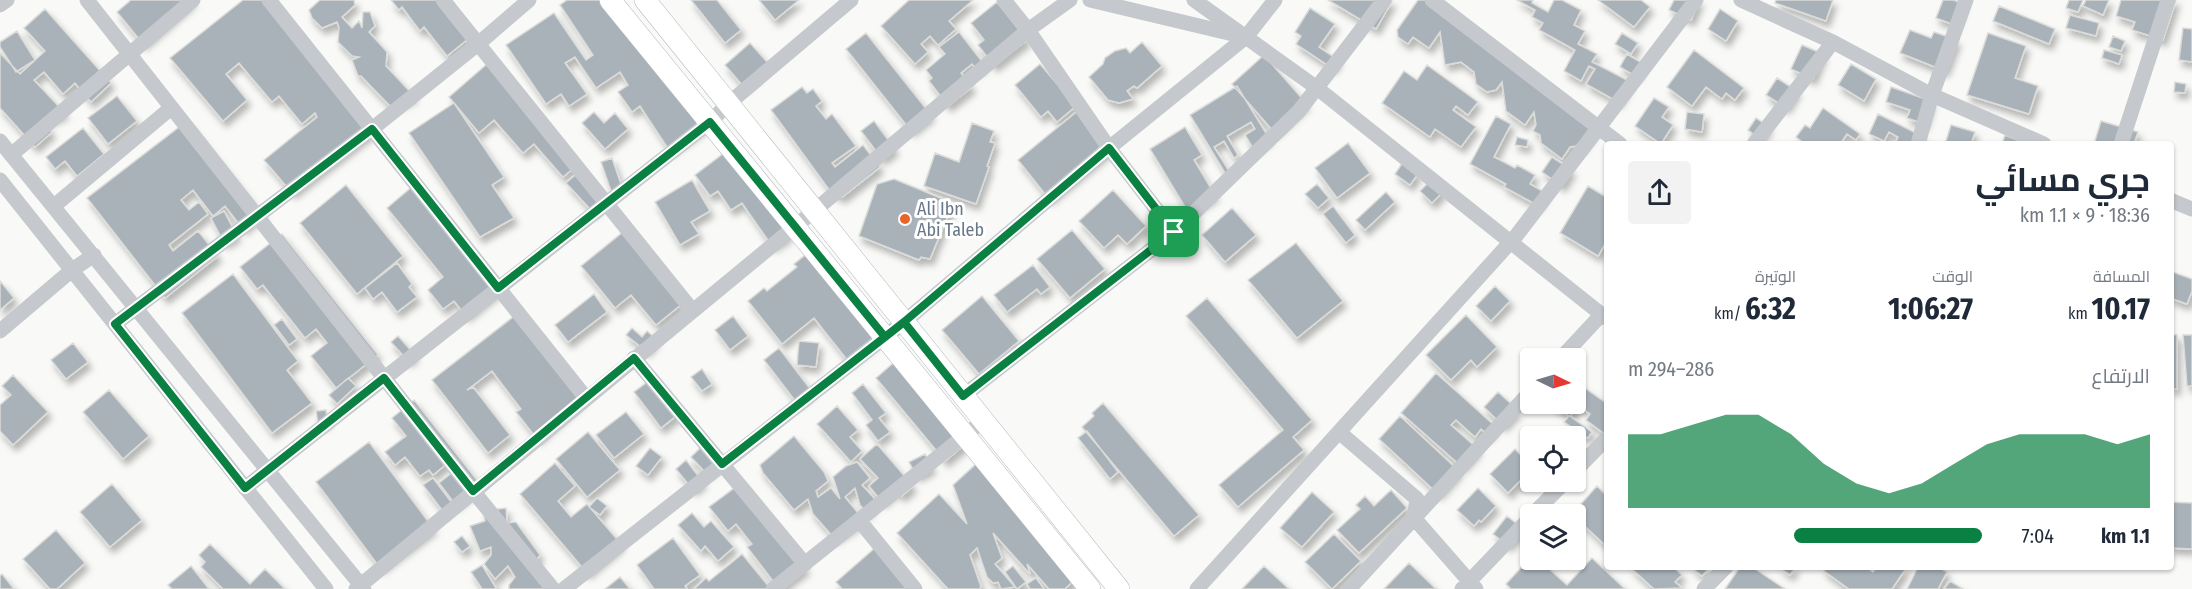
<!DOCTYPE html>
<html lang="ar">
<head>
<meta charset="utf-8">
<style>
	body { margin:0; font-family:"Fira Sans Condensed",Cairo,sans-serif; background:#f2f2f3; color:#1f2937; direction:rtl; height:100vh; display:flex; flex-direction:column; font-size:22px; white-space:nowrap }
	* { box-sizing:border-box; margin:0 }
	p { font-size:20px; color:#747a83 }
	.icon { flex:none; width:33px; height:33px; fill:none; stroke:currentColor; stroke-width:2; stroke-linecap:round; stroke-linejoin:round }
	.map { position:relative; flex:1; overflow:hidden; direction:ltr }
	.sheet { position:absolute; left:1604px; top:141px; width:570px; height:429px; display:flex; flex-direction:column; background:#fff; border-radius:6px; box-shadow:0 2px 4px #0004; direction:rtl }
	.sheet>* { flex:none }
	.needle { width:39px; rotate:95deg }
	.buttons { position:absolute; left:1520px; top:348px; display:grid; gap:12px }
	.buttons a { display:grid; place-items:center; width:66px; height:66px; border-radius:6px; background:#fff; box-shadow:0 2px 4px #0004; font-size:30px }
	.pin { position:absolute; display:grid; place-items:center; width:51px; height:51px; color:#fff; margin:-26px; border-radius:12px; box-shadow:0 3px 9px #0006 }
	.round { display:grid; place-items:center; flex:none; width:63px; height:63px; border-radius:6px; background:#f2f2f3 }
	.summary { display:flex; align-items:center; justify-content:space-between; height:102px; padding:0 24px }
	h1 { font-size:33px; font-weight:700; line-height:45px }
	.metrics { display:grid; grid-template-columns:repeat(3,1fr); gap:9px; height:102px; padding:6px 24px }
	.metrics div { display:grid; align-content:center }
	.metrics b { font-size:30px; font-weight:700 }
	.metrics small { font-size:16px; font-weight:400 }
	.metrics p { font-size:16px }
	.chart { height:168px; padding:12px 24px }
	.chart p { display:flex; justify-content:space-between }
	.chart svg { width:100%; height:108px; margin-top:6px; fill:#0b8043; opacity:.7 }
	ul { padding:0 24px; list-style:none; font-size:20px }
	li { display:grid; grid-template-columns:96px 72px 1fr; align-items:center; height:45px }
	li i { height:15px; border-radius:8px; background:#0b8043 }
	.map>svg:first-child { display:block }
</style>
</head>
<body>
<div class="map">
<svg width="2192" height="589" viewBox="0 0 2192 589">
	<defs>
		<filter id="shadow"><feDropShadow dx="3.5" dy="6" stdDeviation="3" flood-color="#0004"/></filter>
	</defs>
	<rect width="100%" height="100%" fill="#f9faf7"/>
	<path fill="#a9b2b9" stroke="#dbdcd9" stroke-width="1.5" filter="url(#shadow)" d="M131,0h62l-50,44 -26,-32z
		M243,0h19l109,132 -79,61 -28,-33 53,-43 -2,-4 -13,11 -23,-28 -7,6 -33,-39 -13,11 21,26 -24,21 -53,-63z
		M320,0h34l1,5 -13,12 10,11 7,-7 3,7 1,-16h7l5,14 -6,6 18,20 -1,14 28,30 -24,10 -29,-30h-3l-6,-16 7,-3 -7,-1 -14,-14 1,-15 -2,-5 -15,6 -10,-10 -3,-8z
		M391,0h46l31,39 -21,17 -23,-29 -4,4 -18,-24 -3,3z
		M567,0h50l86,127 -34,23 -29,-44 -8,6 -14,-20 10,-7 -8,-13 -24,16 -21,-31 -10,6 22,31 -18,12 -8,-12 -15,10 -40,-59 48,-32 32,47 7,-5 -33,-50z
		M691,0h26l24,30 -16,13z
		M759,0h40l-24,20z
		M909,0h64l-24,21 7,8 -18,16 -8,-9 -9,8 7,8 -13,12 -34,-38z
		M1328,0h62l2,1 -16,28z
		M1418,0h9l172,122 -17,23 -12,2 -8,12 -21,-16 -1,-8 -7,-4 3,-6 -2,-13 -9,13 -19,-14 -4,-29 -6,8 -9,2 -11,-8 -2,-12 -13,-10 -16,3 -5,-33 -11,16 -16,-11 -5,7 -10,-7 -1,-7z
		M1517,0h16l-1,3 16,9 6,-12h8l19,10 -7,15 11,6 -7,13 19,10 -5,8 37,19 -11,21 -32,-18 9,-15 -6,-3 -8,15 -17,-10 11,-21 -36,-20 4,-7 -11,-6 3,-7z
		M1598,0h43l9,7 -16,20z
		M1674,0h26l-9,20 -22,-10z
		M1776,0h57l-7,21 -51,-18z
		M1943,0h10l9,3 -8,22 -18,-7z
		M2069,0h14l-5,12 -12,-4z
		M2086,0h23l-6,15 -20,-9z
		M2121,0h55l-13,40 -31,-10 3,-8 -19,-6z
		M997,2l30,38 -33,26 -16,-21 6,-5 -13,-17z
		M1999,6l56,23 -6,15 -56,-23z
		M1310,8l25,16 -16,23 19,13 -6,8 -36,-24 5,-8 -6,-4z
		M45,9l66,74 -20,19 -16,-19 -12,11 -19,-22 -10,8 31,33 -22,9 9,10 -17,15 -35,-39v-55l20,21 25,-23 -21,-23z
		M1720,9l18,12 -12,20 -18,-12z
		M2070,15l29,8 -3,13 -30,-8z
		M2183,28l9,1v33l-13,-2z
		M1910,30l21,8 3,-6 23,8 -12,31 -45,-18z
		M17,31l18,29 -19,12 -16,-25v-5z
		M959,32l25,32 -7,6 -5,-6 -11,9 11,14 -24,19 -19,-25 3,-3 -6,-8 19,-16 -6,-7z
		M866,33l65,82 -20,16 -65,-82z
		M1622,33l16,10 -7,11 -16,-10z
		M1988,33l38,13 -11,32 23,8 -9,28 -62,-19z
		M2113,36l12,5 -4,10 -12,-4z
		M1142,42l20,24 -25,22 -3,-2 -7,5 6,8 -14,4 -11,-3 -19,-23 14,-13 2,-6 10,-7 11,-3 4,5z
		M750,43l18,20 -25,23 -18,-21z
		M1802,45l21,9 -10,25 -22,-10z
		M1694,50l50,38 -9,12 -9,-7 -4,6 -16,-12 -14,19 -25,-19z
		M2104,50l18,5 -3,9 -17,-6z
		M1627,54l15,9 -7,13 -15,-9z
		M1264,55l42,48 -32,29 -42,-48z
		M487,64l88,103 -12,10 -29,-33 -11,9 -29,-33 -15,13 -30,-36z
		M1040,64l36,42 -19,16 -9,-11 -7,6 -26,-32z
		M1851,64l25,15 -12,22 -26,-16z
		M1427,65l51,37 -10,13 -12,-9 -3,4 23,17 -15,20 -26,-18 -5,8 -48,-34 22,-32 13,9z
		M1777,78l20,13 -11,17 -20,-13z
		M2175,82l11,2 -1,9 -11,-1z
		M1237,86l32,52 -16,10 -8,-13 10,-6 -4,-7 -24,14 11,19 -4,3 -10,-17 -10,6 15,24 -4,2 -35,-58z
		M802,87l5,6 6,-4 9,12 -6,5 10,13 6,-5 24,32 -24,17 3,4 28,-22 17,22 -38,30 -12,-6 -59,-81z
		M1891,87l40,14 -7,23 -17,-6 3,-8 -24,-8z
		M117,96l20,25 -29,23 -20,-26z
		M1654,98l15,9 -7,10 11,8 -12,19 -26,-18z
		M454,103l50,74 -12,8 22,33 -34,19 -71,-104z
		M1823,108l37,26 -4,6 -9,-6 -7,10h-35l-9,-7 9,-12 5,3z
		M1080,109l31,39 -62,51 -31,-39z
		M594,112l10,11 11,-10 13,16 -23,20 -23,-26z
		M1687,112l17,2 -2,18 -17,-3z
		M1878,114l46,23 -3,7h-26l3,-7 -9,-5 -5,9 -15,-7z
		M1496,116l15,8 -17,33 21,11 2,-3 18,10 -5,9 14,8 -7,13 -33,-18 2,-3 -36,-20z
		M1756,118l13,9 -9,12 -12,-9z
		M187,121l75,92 -19,16 -18,-23 -12,10 -20,-26 -12,10 8,10 10,-8 9,12 -39,31 4,6 25,-20 20,25 -53,42 -78,-100z
		M874,121l21,28 -13,10 -21,-28z
		M2101,121l37,11 -4,12h-40z
		M972,123l22,8 -4,11 5,1 -8,23 2,1 -13,37 -52,-18 11,-33 24,9z
		M1951,125l24,7 -4,12h-26z
		M1185,127l17,28 -8,5 21,35 -27,17 -38,-63z
		M83,128l21,26 -27,22 -12,-15 -10,8 -9,-12z
		M2005,135l23,9h-26z
		M1517,137l11,3 -1,7 -12,-2z
		M1348,143l22,30 -33,25 -22,-30z
		M732,147l57,88 -17,11 -30,-43 -11,7 -13,-19 -8,5 -15,-21z
		M1552,157l20,13 -10,16 -20,-14z
		M612,158l10,29 -11,4 -10,-29z
		M1403,162l15,12 -8,11 -15,-11z
		M575,175l26,28 -9,8 -26,-28z
		M894,179l59,24 -23,56 -9,-2 -2,3 -60,-24 18,-52z
		M692,180l18,31 -19,11 8,12 -19,11 -25,-43z
		M1431,180l12,12 -11,11 -12,-12z
		M1317,184l12,14 -11,10 -13,-14z
		M346,185l57,71 -46,38 -57,-71z
		M413,186l85,104 -32,26 -12,-15 -11,8 -15,-19 15,-13 -56,-69z
		M1588,186l18,11v45l-8,14 -38,-23z
		M1113,190l33,36 -19,18 -9,-9 -14,13 -25,-27z
		M1386,192l9,10 -30,28 -9,-10z
		M1333,206l22,29 -9,8 -23,-29z
		M1232,208l24,27 -31,27 -23,-27z
		M224,211l13,25 -13,7 -13,-25z
		M1072,230l33,39 -35,29 -33,-39z
		M623,232l59,72 -26,21 -25,-30 -16,13 -34,-42z
		M282,234l96,121 -42,33 -25,-32 16,-13 -11,-14 -11,9 -42,-53 -6,4 -17,-22z
		M1296,243l47,58 -46,37 -49,-58z
		M809,252l73,83 -34,26 -34,-43 -32,26 -34,-43 16,-13 3,3 30,-24 -3,-3z
		M397,263l15,21 -3,3 8,10 -20,15 -15,-20 -9,7 -8,-11z
		M1033,265l17,22 -9,7 -4,-5 -30,23 -13,-17z
		M2170,271l22,8v12l-5,13 -17,-6z
		M233,274l65,87 -11,9 25,33 -40,30 -90,-120z
		M0,281l14,17 -14,12z
		M1495,286l15,15 -19,20 -15,-15z
		M594,294l13,18 -39,30 -13,-17z
		M982,296l37,45 -40,33 -37,-44z
		M1207,298l105,122 -19,17 11,13 -66,57 -19,-22 64,-55 -97,-114z
		M517,314l65,84 -45,41 -21,-27 5,-3 -29,-38 -25,19 6,-3 37,48 -22,18 -56,-73z
		M1466,315l31,32 -20,20 -6,-7 -20,20 -25,-25z
		M733,316l15,20 -18,14 -15,-20z
		M282,319l15,20 -8,6 -15,-20z
		M632,328l10,9 5,-6 9,8 -10,12 -20,-16z
		M2170,334l7,1v54h-7z
		M2183,335h9v51h-5z
		M398,336l17,19 -7,6 -17,-19z
		M799,341l20,2 -3,24 -19,-2z
		M73,343l15,19 -22,17 -15,-19z
		M779,348l32,42 -15,12 -32,-42z
		M899,358l70,83 -24,20 -69,-83z
		M702,369l10,15 -10,7 -11,-14z
		M1436,373l59,53 -7,9 -7,-6 -6,8 -19,-17 -5,5 27,24 -16,18 -61,-54z
		M13,375l35,37 -35,33 -13,-14v-26l11,-10 -9,-9z
		M654,377l27,35 -20,16 -27,-36z
		M348,378l8,8 -19,18 -8,-9z
		M1575,381l31,22v32l-20,-15 4,-6 -12,-9 -8,11 22,16 -4,6 -24,-16 5,-6 -16,-11 22,-1z
		M863,384l23,29 -7,5 11,14 -12,9 -12,-16 6,-5 -20,-27z
		M109,390l40,46 -26,23 -40,-47z
		M1498,392l20,18 -15,16 -19,-19z
		M414,400l66,84 -25,20 -16,-21 16,-13 -6,-8 -16,13 -4,-5 -9,6 -15,-19 -10,8 -10,-13 21,-16 -14,-18z
		M1103,403l96,112 -25,21 -92,-109 12,-11 -2,-3z
		M837,406l21,24 -8,7 12,14 -11,11 -34,-38z
		M326,410l1,12 -9,1 -2,-12z
		M626,412l18,22 -30,24 -18,-23z
		M1400,416l59,55 -21,23 -59,-55z
		M1087,431l31,41 -8,7 -32,-41z
		M588,432l32,38 -33,27 -31,-38z
		M794,436l30,36 4,9 -12,10 2,6 13,-9 9,11 -7,-22 13,-11 11,-4 13,16 -8,7 13,14 -8,14 -7,-8 -5,-17 -10,9 18,22 -29,19 -21,-24 -5,-15 -14,11 -31,-37 -3,-8z
		M369,442l64,86 -53,40 -64,-86z
		M706,442l15,17 -15,14 -15,-16z
		M877,444l36,42 -11,10 -6,-6 -14,12 -13,-16 9,-8 -18,-19z
		M650,448l12,9 -14,18 -12,-9z
		M1515,449l15,16v6l-22,22 -18,-19z
		M925,454l7,14 -15,8 -8,-14z
		M686,460l17,22 -10,8 -17,-21z
		M555,463l20,23 -17,15 13,16 16,-13 34,40 -34,29 -67,-79z
		M976,464l102,112 -13,13h-16l-22,-25 3,10 -37,-41 9,25 -7,6 20,23 -14,2 -3,-7 -5,1 -6,-6 -10,-29 -7,7 11,32 -2,2h-31l-51,-56 42,-39 28,30 -14,-39z
		M433,478l19,25 -10,7 -19,-25z
		M741,483l65,85 -27,21 -32,-42 5,-3 -16,-20 -8,7 -19,-24z
		M112,484l30,36 -32,27 -30,-35z
		M1597,486l9,9v51l-31,-29v-3h-3z
		M1478,488l18,18 -15,16 -2,-2 -5,6 -17,-16z
		M1391,490l16,18 -48,45 -22,-23 23,-21 -4,-4 9,-9 9,10z
		M1312,492l22,20 -32,35 -22,-19z
		M597,498l10,8 -7,9 -11,-8z
		M2170,502l22,1v46l-22,-1z
		M506,508l1,15 9,-1 24,33 -7,10 25,24h-49v-4l6,-8 -7,-11 -13,13 -11,-15 7,-9v-8l-11,4 -10,-25 15,-5 -2,-10z
		M692,513l12,14 7,-6 23,26 -16,14 -13,-15 -4,5 -23,-26z
		M1507,516l16,13 -15,17 -15,-12z
		M56,530l29,33 -28,26h-7l-27,-30z
		M1334,534l27,27 -29,28 -27,-27z
		M462,536l8,10 -8,6 -8,-10z
		M673,538l27,37 -15,11 2,3h-33l-17,-24z
		M210,544l40,40 15,-15 20,20h-62l-22,-22 4,-5 -6,-7z
		M876,547l35,42h-69l-6,-7z
		M742,554l29,35h-77l12,-11 3,3z
		M1530,558l9,2 28,25 25,-27 33,31h-114l-5,-5z
		M1409,563l27,26h-52z
		M482,565l14,23 -2,1h-12l-11,-17z
		M191,566l18,23h-37l-4,-4z
		M1013,566l13,16 -9,7 -12,-17z
		M1264,566l25,23h-47z
		M1630,567h43l9,8 -7,7 7,6 -28,1z
		M1691,567h19l-8,9z
		M1740,567h12l33,22h-60z
		M1779,567h17l-6,8z
		M1821,567h45l7,5 4,-5h30l-15,22h-43l-25,-18 1,-1z
		M1918,567h20l9,5 -9,17h-31z
		M2,574l12,15h-14v-13z
		M620,577l10,12h-25z
		M1036,578l8,11h-14l-3,-5z
		M1950,581l13,8h-19z"/>
	<g fill="none" stroke-linecap="round" stroke-linejoin="round">
		<g stroke="#b5bbc0" stroke-width="22">
			<path id="secondary" d="M610,0l480,589
				M645,0l474,589"/>
		</g>
		<path stroke="#c5c9cd" stroke-width="15" d="M87,0l386,491 80,98
			M269,0l317,398
			M443,0l249,310
			M1004,0l24,30 81,118 65,84
			M1090,0l147,35
			M1194,0l123,88 289,230
			M1432,0l188,144
			M1741,0l92,42 99,53 112,49
			M0,5l7,-5
			M0,141l364,448
			M1754,144l79,-102
			M1918,144l14,-49 34,-95
			M2121,144l47,-144
			M11,155l182,-155
			M0,180l326,409
			M2170,200l22,9
			M54,206l117,-98
			M115,324l257,-195 106,-85 51,-44
			M0,331l72,-61 22,-15
			M634,358l171,206
			M1561,358l40,-43
			M963,396l211,-164 125,-121 85,-111
			M1339,432l78,67 -3,19 62,71
			M1575,471l31,-32
			M245,488l465,-366 18,-18 123,-104
			M1533,514l32,-32
			M859,520l56,69
			M356,589l458,-378 214,-181 42,-30
			M564,589l340,-267 205,-174 137,-111 29,-37
			M773,589l210,-168
			M1197,589l319,-353 180,-236
			M1349,589l181,-197
			M1462,589l68,-71
			M1704,589l22,-22"/>
		<use href="#secondary" stroke="#fff" stroke-width="21"/>
	</g>
	<g fill="none" stroke-linecap="round" stroke-linejoin="round">
		<g stroke="#fff" stroke-width="12">
			<path id="route" d="M1174,232l-211,164 -59,-74 -19,15 -175,-215 -212,166 -126,-159 -257,195 130,164 139,-110 89,113 161,-133 88,106 163,-127 19,-15 205,-174 65,84"/>
		</g>
		<use href="#route" stroke="#0b8043" stroke-width="8"/>
	</g>
	<circle fill="#e86429" stroke="#fff" stroke-width="2" cx="905" cy="219" r="6"/>
	<g text-anchor="middle" stroke-width="6" stroke-linejoin="round" paint-order="stroke">
		<g font-size="18" fill="#687889" stroke="#fff" text-anchor="start">
			<text x="917" y="215">Ali Ibn<tspan x="917" dy="21">Abi Taleb</tspan></text>
		</g>
	</g>
</svg>
<div class="buttons">
<a><svg class="needle" viewBox="-14 -14 28 28"><path d="M0-13l5 13h-10z" fill="#e53935"/><path d="M0 13l5-13h-10z" fill="#747a83"/></svg></a>
<a><svg class="icon" aria-label="locate" viewBox="0 0 24 24"><circle cx="12" cy="12" r="6"/><path d="M12 2v4M12 18v4M2 12h4M18 12h4"/></svg></a>
<a><svg class="icon" aria-label="layers" viewBox="0 0 24 24"><path d="M12 4l9 5-9 5-9-5zM3 14l9 5 9-5"/></svg></a>
</div>
<div class="pin" style="left:1174px;top:232px;background:#1e9e55"><svg class="icon" aria-label="arrive" viewBox="0 0 24 24"><path d="M6 21V4h12l-3 4 3 4H6"/></svg></div>
<section class="sheet">
<div class="summary"><div><h1>جري مسائي</h1><p>18:36 · 9 × 1.1 km</p></div><a class="round"><svg class="icon" aria-label="share" viewBox="0 0 24 24"><path d="M12 15V3M7 8l5-5 5 5M5 13v7h14v-7"/></svg></a></div>
<div class="metrics">
<div><p>المسافة</p><b>10.17<small> km</small></b></div>
<div><p>الوقت</p><b>1:06:27</b></div>
<div><p>الوتيرة</p><b>6:32<small> /km</small></b></div>
</div>
<div class="chart"><p><span>الارتفاع</span>286–294 m</p>
<svg viewBox="0 0 160 44" preserveAspectRatio="none"><path d="M0 44V14L10 14L20 10L30 6L40 6L50 14L60 26L70 34L80 38L90 34L100 26L110 18L120 14L130 14L140 14L150 18L160 14V44z"/></svg>
</div>
<ul>
<li><b>1.1 km</b>7:04<i style="width:53%"></i></li>
</ul>
</section>
</div>
</body>
</html>
